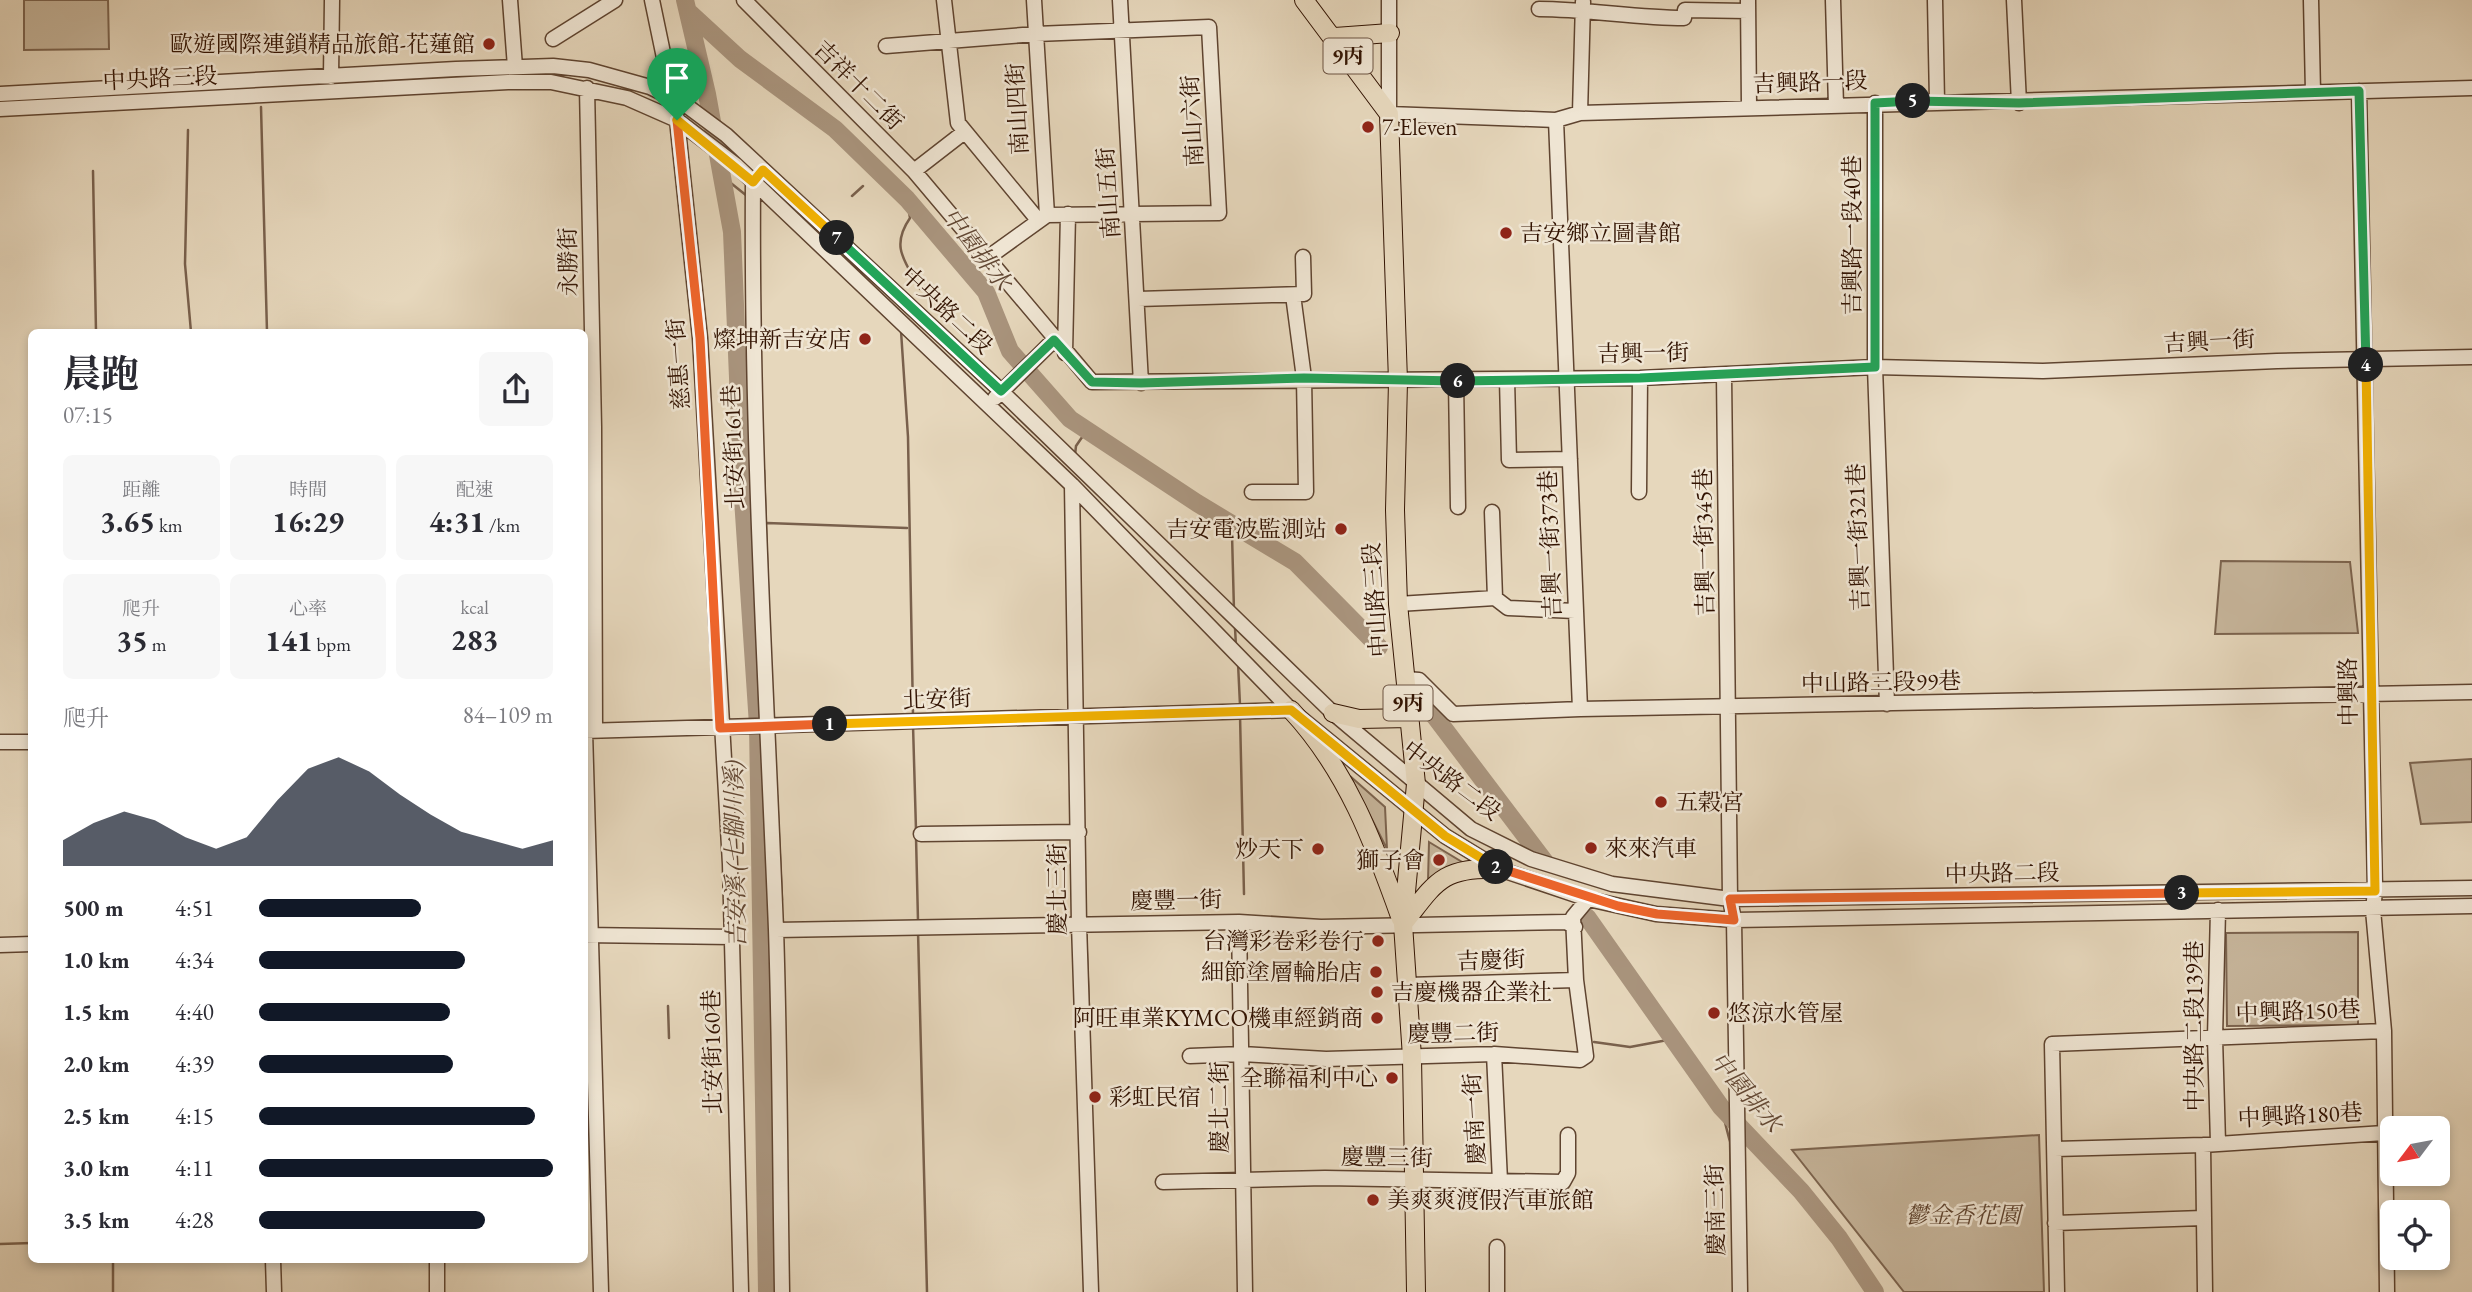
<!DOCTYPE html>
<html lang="zh-TW">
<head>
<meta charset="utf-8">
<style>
	body { margin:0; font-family:"EB Garamond","Noto Serif TC",serif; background:#f7f7f7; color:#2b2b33; height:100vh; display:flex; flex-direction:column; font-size:26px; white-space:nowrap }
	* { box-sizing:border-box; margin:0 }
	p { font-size:23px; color:#7c7c81 }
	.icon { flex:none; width:38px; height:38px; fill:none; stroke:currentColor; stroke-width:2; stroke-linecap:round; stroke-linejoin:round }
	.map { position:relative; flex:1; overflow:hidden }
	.sheet { position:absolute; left:28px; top:329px; width:560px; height:934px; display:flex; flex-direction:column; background:#fff; border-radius:10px; box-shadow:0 4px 10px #0003 }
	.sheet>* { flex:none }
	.needle { width:46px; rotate:238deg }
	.tools { position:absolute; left:2380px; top:1116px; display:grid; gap:14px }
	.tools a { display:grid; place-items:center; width:70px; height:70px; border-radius:10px; background:#fff; box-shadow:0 4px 10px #0003; font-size:35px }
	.pin { position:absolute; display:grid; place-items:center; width:60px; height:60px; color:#fff; margin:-72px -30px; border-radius:50% 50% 50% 0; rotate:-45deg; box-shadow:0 0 7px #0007 }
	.pin .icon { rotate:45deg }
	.km { position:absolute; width:35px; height:35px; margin:-18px; border-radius:50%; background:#222; color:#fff; font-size:19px; line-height:35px; text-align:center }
	.round { display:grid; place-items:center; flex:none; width:74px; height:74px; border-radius:10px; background:#f7f7f7 }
	.summary { display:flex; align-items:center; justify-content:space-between; height:119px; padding:0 35px }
	h1 { font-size:38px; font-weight:700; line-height:52px }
	.figures { display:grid; grid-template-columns:repeat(3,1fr); gap:10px; height:119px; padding:7px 35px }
	.figures div { display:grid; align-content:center; border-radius:10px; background:#f7f7f7; text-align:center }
	.figures b { font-size:30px; font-weight:700 }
	.figures small { font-size:19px; font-weight:400 }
	.figures p { font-size:19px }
	.chart { height:196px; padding:14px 35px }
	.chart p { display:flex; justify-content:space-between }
	.chart svg { width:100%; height:126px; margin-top:7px; fill:#111827; opacity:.7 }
	ul { padding:0 35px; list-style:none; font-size:23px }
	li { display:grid; grid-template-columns:112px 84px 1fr; align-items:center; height:52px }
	li i { height:18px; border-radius:9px; background:#111827 }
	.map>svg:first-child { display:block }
</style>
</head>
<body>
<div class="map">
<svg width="2472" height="1292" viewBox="0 0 2472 1292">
	<rect width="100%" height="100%" fill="#e6d7bc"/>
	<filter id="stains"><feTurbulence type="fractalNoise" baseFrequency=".00286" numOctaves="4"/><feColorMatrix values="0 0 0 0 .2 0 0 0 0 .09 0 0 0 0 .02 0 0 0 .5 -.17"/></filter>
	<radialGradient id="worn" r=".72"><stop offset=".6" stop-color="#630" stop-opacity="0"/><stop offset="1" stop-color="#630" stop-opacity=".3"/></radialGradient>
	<path fill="#c7b69c" stroke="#7c644f" stroke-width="2" d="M24,0h84l1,49 -85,1z
		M2221,561l129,1 8,71 -143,1z
		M2472,759v63l-51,2 -11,-61z
		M1350,776l35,31 2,42z
		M1429,842l33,20 -34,19z
		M2358,932v93l-131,1 -1,-93z
		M2039,1135l5,157h-140l-112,-142z"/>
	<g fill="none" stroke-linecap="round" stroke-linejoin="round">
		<path stroke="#79604c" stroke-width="2.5" d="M261,107l6,225
			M188,130l-3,134 6,68
			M93,171l3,161
			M722,176l25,20
			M852,196l11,-10
			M907,199l3,19c-20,29 -5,43 10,71
			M901,331l7,106 5,278
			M1075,455l1,-9 11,-16
			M764,470l5,147
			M767,523l140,5
			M1234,611l-2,-77 5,-7
			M1235,628l1,18
			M1238,663l2,42
			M1240,715l4,179
			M913,725l3,105
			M777,795l5,105
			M916,837l2,84
			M918,931l9,361
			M1086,931l3,77
			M668,1006l1,32
			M1594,1042l36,5 43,-8
			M1721,1107l9,35 1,42
			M0,1244l32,-1
			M113,1260v32"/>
		<path stroke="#a9947d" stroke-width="18" d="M685,0l22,94 25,138 11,267 15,226 9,567
			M690,13l50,46 95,70 72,70 79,93 24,59 60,68 127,84 98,59 84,85
			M1430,710l115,152
			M1587,917l134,190 80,84 38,47 36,54"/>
		<g stroke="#5f4430" stroke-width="17">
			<path id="minor" d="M510,0l5,67
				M652,0l25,120 23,218 30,526 11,428
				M744,0l170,171 178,211 548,-4 235,-11 168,4 234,-10 195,-4
				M944,0l14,123 80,97
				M1034,0l13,215
				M1120,0l21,383
				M1389,0v114l167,6 24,-7 892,-25
				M1748,0l1,106
				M1833,0l3,106
				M1935,0l2,101
				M2014,0l5,103
				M2311,0l2,92
				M1539,9c48,0 97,9 145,9l1,-8 63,1
				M553,39l62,-39
				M886,46l150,-12 173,-7 10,186 -172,2 -61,44
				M331,77l1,-77
				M587,88l7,339 1,303
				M2359,91l16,800 -2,19 11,121 3,261
				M0,94l456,-25 97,-3 36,4 61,17 33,16 43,32 275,256 332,322 138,116 60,30 81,25 118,15 742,-11
				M1875,103v264l12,337
				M0,109l508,-27h43l76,16 50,22 59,45 336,320 219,225 154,126 54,33 89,30 68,15 78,6 738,-14
				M1580,113l3,-111
				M1556,120l24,589
				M914,171l49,-38
				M756,178l-3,4c-2,250 13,498 23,747 4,121 4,242 6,363
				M1138,299l166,-5 -1,-37
				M1065,353l3,-139
				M1724,375l6,524 4,21 6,372
				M1507,379l2,81 61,-1
				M1456,381l2,126
				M995,398l59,-58
				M1072,485l7,439 12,368
				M1252,492h54l-2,-114 -11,-83
				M1639,492l1,-114
				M1492,512l3,86
				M1495,598l13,10 67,3
				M1398,604l97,-6
				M1406,679l13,1 34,34 127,-5 892,-17
				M584,731l707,-21
				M585,731l16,561
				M0,742h32
				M921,834l158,-2
				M1239,922l6,370
				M776,930l463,-8 82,5 245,-5 9,5
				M584,935l148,2
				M0,945l32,-1
				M1408,985l168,-5
				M1494,1054l6,127
				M1190,1056l52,-2 84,5 168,-5 86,6 6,-4 -10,-76 -3,-63 15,-18
				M2218,1143l-3,-105 3,-128
				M2203,1145l2,147
				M2055,1149l148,-4 181,-12
				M1163,1182l162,-4 238,4 5,-9v-38
				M2055,1223l148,-5
				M1497,1247v45
				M273,1260l1,32
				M437,1260v32
				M2057,1292l-5,-248 332,-13"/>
		</g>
		<g stroke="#321302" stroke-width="20">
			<path id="major" d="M1304,0l85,114 9,267 -3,129 3,94 18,180 -13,140 9,133 4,235
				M1335,37l55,-4
				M1291,710c56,60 83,133 110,209
				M1333,713l26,6 51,-1
				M1403,924c33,-42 38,-57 96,-55"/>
		</g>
		<use href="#minor" stroke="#efe5d3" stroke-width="14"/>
		<use href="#major" stroke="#e6d7bc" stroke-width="18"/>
	</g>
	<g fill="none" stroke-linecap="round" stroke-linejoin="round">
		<g stroke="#fff" stroke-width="14">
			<path id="split-1" d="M677,120l23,218 20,390 110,-4"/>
		</g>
		<g stroke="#fff" stroke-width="14">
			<path id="split-2" d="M830,724l461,-14 154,126 51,31"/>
		</g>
		<g stroke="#fff" stroke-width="14">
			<path id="split-3" d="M1496,867l122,39 39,8 77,6 -4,-21 452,-6"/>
		</g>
		<g stroke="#fff" stroke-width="14">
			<path id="split-4" d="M2182,893l193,-2 -9,-526"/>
		</g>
		<g stroke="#fff" stroke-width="14">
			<path id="split-5" d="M1913,101l106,2 340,-12 7,274"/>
		</g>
		<g stroke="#fff" stroke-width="14">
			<path id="split-6" d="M1458,381l182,-3 235,-11v-264l38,-2"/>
		</g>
		<g stroke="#fff" stroke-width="14">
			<path id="split-7" d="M837,238l164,153 53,-51 38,42 49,1 163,-5 154,3"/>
		</g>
		<g stroke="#fff" stroke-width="14">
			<path id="split-8" d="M677,120l76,62 10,-12 74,68"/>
		</g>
		<use href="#split-1" stroke="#f0652b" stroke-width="9"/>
		<use href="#split-2" stroke="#f5b400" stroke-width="9"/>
		<use href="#split-3" stroke="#f0652b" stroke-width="9"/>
		<use href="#split-4" stroke="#f5b400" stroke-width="9"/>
		<use href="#split-5" stroke="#22a559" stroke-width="9"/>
		<use href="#split-6" stroke="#22a559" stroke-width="9"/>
		<use href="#split-7" stroke="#22a559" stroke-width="9"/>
		<use href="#split-8" stroke="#f5b400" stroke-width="9"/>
	</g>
	<g fill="#8f2418" stroke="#efe5d3" stroke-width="2.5">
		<circle cx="489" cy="44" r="7"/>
		<circle cx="1368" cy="127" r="7"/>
		<circle cx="1506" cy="233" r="7"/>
		<circle cx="865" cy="339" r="7"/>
		<circle cx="1341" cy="529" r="7"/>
		<circle cx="1661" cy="802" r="7"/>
		<circle cx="1591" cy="848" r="7"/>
		<circle cx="1318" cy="849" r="7"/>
		<circle cx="1439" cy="860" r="7"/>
		<circle cx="1378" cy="941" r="7"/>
		<circle cx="1376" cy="972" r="7"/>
		<circle cx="1377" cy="992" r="7"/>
		<circle cx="1714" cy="1013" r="7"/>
		<circle cx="1377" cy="1018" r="7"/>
		<circle cx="1392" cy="1078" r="7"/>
		<circle cx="1095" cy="1097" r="7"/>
		<circle cx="1373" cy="1200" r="7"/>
	</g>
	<g text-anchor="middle" stroke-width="5" stroke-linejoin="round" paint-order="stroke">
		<g fill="#efe5d3" stroke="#6b5241" stroke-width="2">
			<rect x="1323.5" y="38.5" width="49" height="35" rx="5"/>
			<rect x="1383.5" y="685.5" width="49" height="35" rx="5"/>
		</g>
		<g font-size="21" font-weight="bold" fill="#321302">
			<text x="1348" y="63">9丙</text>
			<text x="1408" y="710">9丙</text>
		</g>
		<g font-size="23" fill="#321302" stroke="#efe5d3" text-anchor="end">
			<text x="475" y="52">歐遊國際連鎖精品旅館-花蓮館</text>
			<text x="1382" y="135" text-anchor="start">7-Eleven</text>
			<text x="1520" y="241" text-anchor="start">吉安鄉立圖書館</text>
			<text x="851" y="347">燦坤新吉安店</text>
			<text x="1327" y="537">吉安電波監測站</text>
			<text x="1675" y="810" text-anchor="start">五榖宮</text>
			<text x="1605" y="856" text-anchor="start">來來汽車</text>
			<text x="1304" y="857">炒天下</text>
			<text x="1425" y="868">獅子會</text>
			<text x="1364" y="949">台灣彩卷彩卷行</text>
			<text x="1362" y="980">細節塗層輪胎店</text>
			<text x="1391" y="1000" text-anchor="start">吉慶機器企業社</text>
			<text x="1728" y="1021" text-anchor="start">悠涼水管屋</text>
			<text x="1363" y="1026">阿旺車業KYMCO機車經銷商</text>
			<text x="1378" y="1086">全聯福利中心</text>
			<text x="1109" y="1105" text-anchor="start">彩虹民宿</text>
			<text x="1387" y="1208" text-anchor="start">美爽爽渡假汽車旅館</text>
		</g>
		<g font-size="23" fill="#321302" stroke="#efe5d3">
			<text transform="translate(160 78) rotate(-3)" y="8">中央路三段</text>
			<text transform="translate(1810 82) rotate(-2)" y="8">吉興路一段</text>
			<text transform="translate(859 85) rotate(45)" y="8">吉祥十二街</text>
			<text transform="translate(1017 109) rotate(-93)" y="8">南山四街</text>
			<text transform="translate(1192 121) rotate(-93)" y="8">南山六街</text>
			<text transform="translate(1108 193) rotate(-94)" y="8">南山五街</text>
			<text transform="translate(1852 235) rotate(-90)" y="8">吉興路一段40巷</text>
			<text transform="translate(568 262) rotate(-91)" y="8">永勝街</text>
			<text transform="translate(947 310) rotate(43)" y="8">中央路二段</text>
			<text transform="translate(2209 341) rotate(-3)" y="8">吉興一街</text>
			<text transform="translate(1643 353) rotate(-1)" y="8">吉興一街</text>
			<text transform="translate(678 364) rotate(-94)" y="8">慈惠一街</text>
			<text transform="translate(733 447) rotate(-92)" y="8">北安街161巷</text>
			<text transform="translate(1858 537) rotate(-92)" y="8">吉興一街321巷</text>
			<text transform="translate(1704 542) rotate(-91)" y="8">吉興一街345巷</text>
			<text transform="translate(1550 544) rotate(-92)" y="8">吉興一街373巷</text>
			<text transform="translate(1375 600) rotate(-94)" y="8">中山路三段</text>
			<text transform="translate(1881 682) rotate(-1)" y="8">中山路三段99巷</text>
			<text transform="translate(2348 692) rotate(-91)" y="8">中興路</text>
			<text transform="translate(937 699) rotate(-2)" y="8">北安街</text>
			<text transform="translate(1452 780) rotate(37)" y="8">中央路二段</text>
			<text transform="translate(2002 873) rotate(-1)" y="8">中央路二段</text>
			<text transform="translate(1057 889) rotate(-90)" y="8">慶北三街</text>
			<text transform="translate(1176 900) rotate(-1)" y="8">慶豐一街</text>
			<text transform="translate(1491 960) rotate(-2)" y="8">吉慶街</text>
			<text transform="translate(2298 1011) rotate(-2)" y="8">中興路150巷</text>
			<text transform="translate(2194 1026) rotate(-90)" y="8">中央路二段139巷</text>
			<text transform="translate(1453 1033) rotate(-1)" y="8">慶豐二街</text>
			<text transform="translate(712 1052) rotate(-91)" y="8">北安街160巷</text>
			<text transform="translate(1219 1107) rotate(-90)" y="8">慶北二街</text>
			<text transform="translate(2300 1115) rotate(-3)" y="8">中興路180巷</text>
			<text transform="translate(1474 1119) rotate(-93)" y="8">慶南一街</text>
			<text transform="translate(1387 1157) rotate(1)" y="8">慶豐三街</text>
			<text transform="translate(1715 1210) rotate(-91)" y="8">慶南三街</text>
		</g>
		<g font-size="23" font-style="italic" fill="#5f4430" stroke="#efe5d3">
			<text x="1963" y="1223">鬱金香花園</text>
		</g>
		<g font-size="24" font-style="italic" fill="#624733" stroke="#efe5d3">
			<text transform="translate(977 249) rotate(53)" y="8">中園排水</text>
			<text transform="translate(735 854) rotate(-91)" y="8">吉安溪 (七腳川溪)</text>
			<text transform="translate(1746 1092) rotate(50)" y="8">中園排水</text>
		</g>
	</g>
	<rect width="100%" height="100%" filter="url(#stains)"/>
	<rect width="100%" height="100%" fill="url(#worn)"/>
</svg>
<div class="tools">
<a><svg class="needle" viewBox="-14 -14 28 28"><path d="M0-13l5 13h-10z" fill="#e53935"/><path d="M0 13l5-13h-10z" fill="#7c7c81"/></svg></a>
<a><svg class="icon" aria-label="locate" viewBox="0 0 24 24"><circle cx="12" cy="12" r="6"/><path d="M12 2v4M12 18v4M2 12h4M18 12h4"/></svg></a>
</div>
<div class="pin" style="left:677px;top:120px;background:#1e9e55"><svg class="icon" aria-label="arrive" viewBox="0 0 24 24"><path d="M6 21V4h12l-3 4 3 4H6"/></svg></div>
<b class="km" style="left:830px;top:724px">1</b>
<b class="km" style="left:1496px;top:867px">2</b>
<b class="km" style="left:2182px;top:893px">3</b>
<b class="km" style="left:2366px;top:365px">4</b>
<b class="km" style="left:1913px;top:101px">5</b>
<b class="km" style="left:1458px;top:381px">6</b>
<b class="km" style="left:837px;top:238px">7</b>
<section class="sheet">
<div class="summary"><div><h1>晨跑</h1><p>07:15</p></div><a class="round"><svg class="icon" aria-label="share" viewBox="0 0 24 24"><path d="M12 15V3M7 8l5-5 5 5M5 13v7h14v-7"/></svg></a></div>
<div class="figures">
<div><p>距離</p><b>3.65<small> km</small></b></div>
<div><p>時間</p><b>16:29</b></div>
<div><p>配速</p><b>4:31<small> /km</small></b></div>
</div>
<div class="figures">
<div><p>爬升</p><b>35<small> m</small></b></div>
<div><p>心率</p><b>141<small> bpm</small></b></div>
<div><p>kcal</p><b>283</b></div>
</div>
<div class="chart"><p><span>爬升</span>84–109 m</p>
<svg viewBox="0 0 160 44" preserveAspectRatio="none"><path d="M0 44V35L10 29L20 25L30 28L40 34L50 38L60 34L70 21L80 10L90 6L100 11L110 19L120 26L130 32L140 35L150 38L160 35V44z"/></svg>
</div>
<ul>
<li><b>500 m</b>4:51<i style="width:55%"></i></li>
<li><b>1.0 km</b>4:34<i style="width:70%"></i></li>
<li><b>1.5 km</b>4:40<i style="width:65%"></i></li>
<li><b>2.0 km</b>4:39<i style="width:66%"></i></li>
<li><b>2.5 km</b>4:15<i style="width:94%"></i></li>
<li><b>3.0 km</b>4:11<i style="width:100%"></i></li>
<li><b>3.5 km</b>4:28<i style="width:77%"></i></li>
</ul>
</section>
</div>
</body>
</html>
